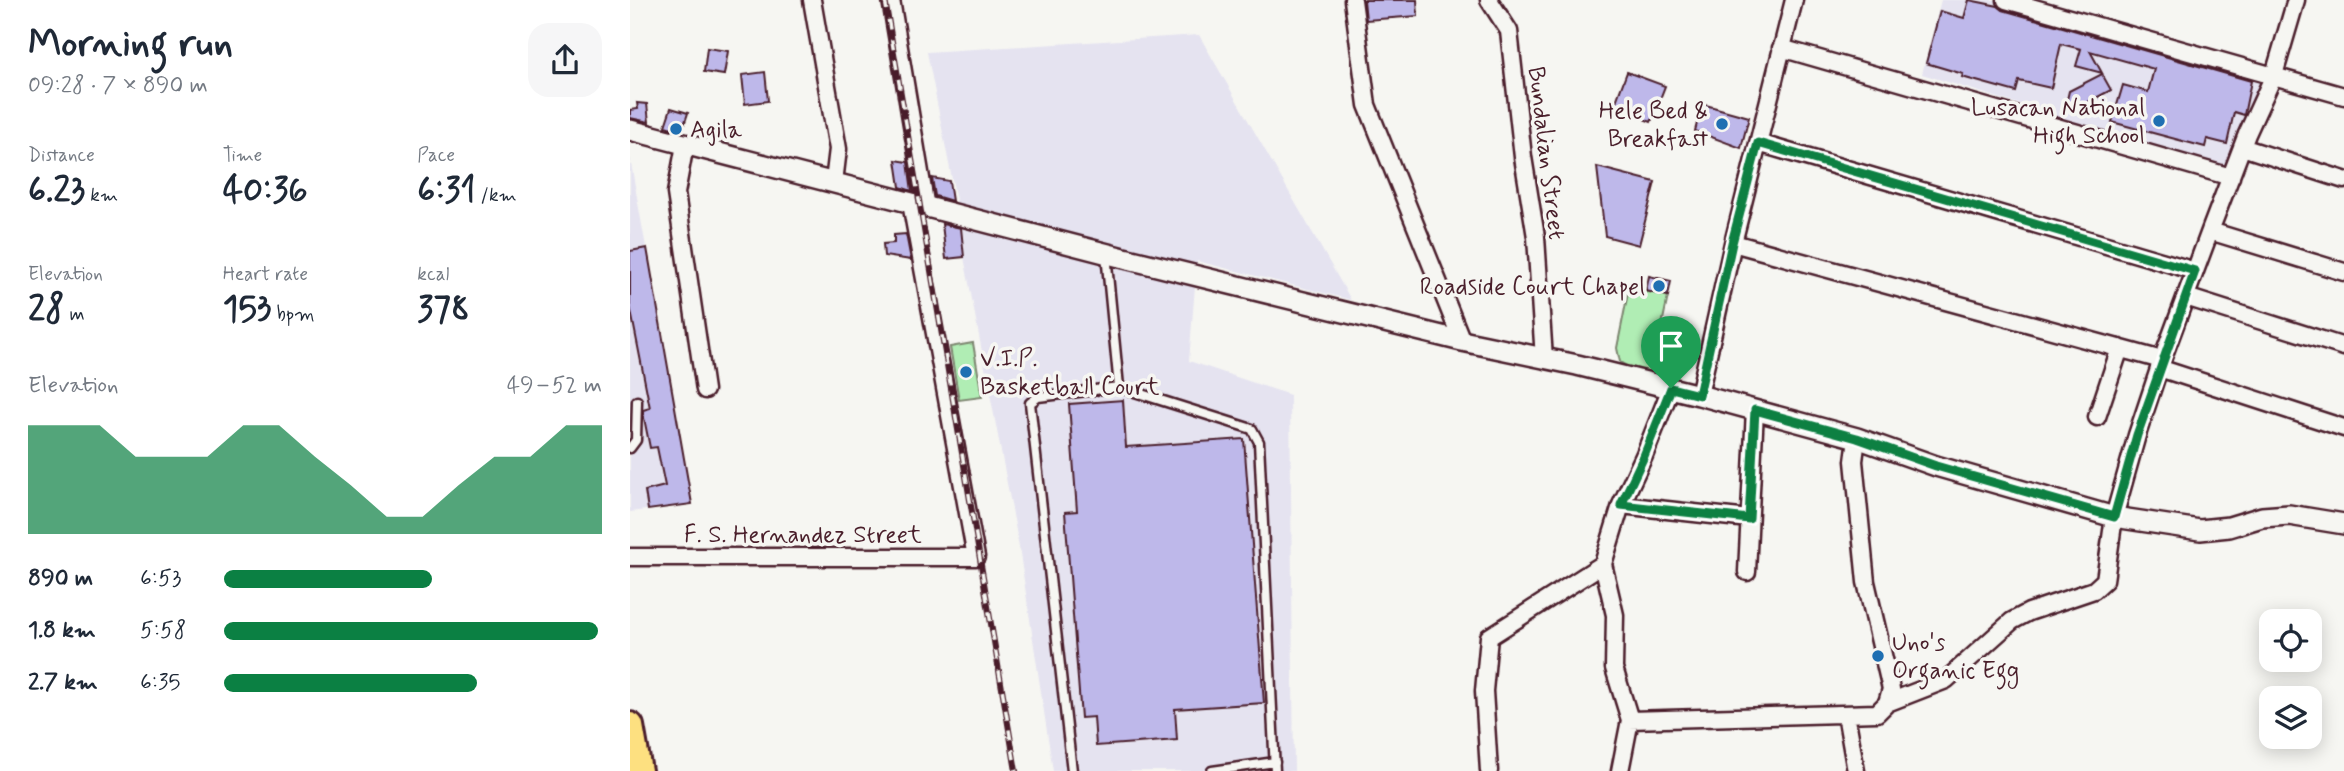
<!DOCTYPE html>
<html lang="en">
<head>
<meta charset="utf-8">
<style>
	body { margin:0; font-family:Mynerve,sans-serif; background:#f6f6f7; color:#1f2937; height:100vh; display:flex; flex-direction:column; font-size:26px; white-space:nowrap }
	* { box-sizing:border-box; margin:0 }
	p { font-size:23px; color:#747a83 }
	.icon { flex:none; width:38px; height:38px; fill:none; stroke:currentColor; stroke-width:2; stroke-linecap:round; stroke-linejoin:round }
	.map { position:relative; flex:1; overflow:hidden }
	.panel { display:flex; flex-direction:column; background:#fff; width:630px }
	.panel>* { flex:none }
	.fabs { position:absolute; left:1629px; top:609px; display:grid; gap:14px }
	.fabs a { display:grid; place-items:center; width:63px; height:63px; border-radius:14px; background:#fff; box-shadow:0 4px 18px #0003; font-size:35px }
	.pin { position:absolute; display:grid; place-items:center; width:60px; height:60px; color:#fff; margin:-72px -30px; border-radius:50% 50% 50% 0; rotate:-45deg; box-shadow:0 0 7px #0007 }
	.pin .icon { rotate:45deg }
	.round { display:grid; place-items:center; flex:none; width:74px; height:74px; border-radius:21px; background:#f6f6f7 }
	.headline { display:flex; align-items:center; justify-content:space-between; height:119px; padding:0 28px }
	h1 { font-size:38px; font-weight:700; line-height:52px }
	.figures { display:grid; grid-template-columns:repeat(3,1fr); gap:10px; height:119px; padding:7px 28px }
	.figures div { display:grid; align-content:center }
	.figures b { font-size:35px; font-weight:700 }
	.figures small { font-size:19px; font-weight:400 }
	.figures p { font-size:19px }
	.chart { height:196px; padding:14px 28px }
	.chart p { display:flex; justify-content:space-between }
	.chart svg { width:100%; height:126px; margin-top:7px; fill:#0b8043; opacity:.7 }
	ul { padding:0 28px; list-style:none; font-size:23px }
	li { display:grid; grid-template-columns:112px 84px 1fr; align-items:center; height:52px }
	li i { height:18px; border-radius:9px; background:#0b8043 }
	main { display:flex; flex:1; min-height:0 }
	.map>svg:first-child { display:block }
</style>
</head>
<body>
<main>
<section class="panel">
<div class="headline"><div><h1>Morning run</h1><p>09:28 · 7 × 890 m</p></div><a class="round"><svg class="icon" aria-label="share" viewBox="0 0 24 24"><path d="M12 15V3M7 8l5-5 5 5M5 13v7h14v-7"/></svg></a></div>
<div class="figures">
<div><p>Distance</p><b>6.23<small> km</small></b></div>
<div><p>Time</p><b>40:36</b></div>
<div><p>Pace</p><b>6:31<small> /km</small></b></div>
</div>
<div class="figures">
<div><p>Elevation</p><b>28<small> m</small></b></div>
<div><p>Heart rate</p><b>153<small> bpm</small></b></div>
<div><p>kcal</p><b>378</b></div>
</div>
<div class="chart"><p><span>Elevation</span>49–52 m</p>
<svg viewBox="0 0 160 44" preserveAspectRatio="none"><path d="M0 44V6L10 6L20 6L30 17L40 17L50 17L60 6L70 6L80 17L90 27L100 38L110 38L120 27L130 17L140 17L150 6L160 6V44z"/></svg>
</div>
<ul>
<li><b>890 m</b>6:53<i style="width:55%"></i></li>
<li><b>1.8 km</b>5:58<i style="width:99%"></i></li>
<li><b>2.7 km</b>6:35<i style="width:67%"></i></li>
</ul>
</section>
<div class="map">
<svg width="1714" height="771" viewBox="0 0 1714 771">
	<rect width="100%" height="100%" fill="#f6f6f2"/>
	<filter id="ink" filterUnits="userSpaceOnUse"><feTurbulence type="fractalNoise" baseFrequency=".0143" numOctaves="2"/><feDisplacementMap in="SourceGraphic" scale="14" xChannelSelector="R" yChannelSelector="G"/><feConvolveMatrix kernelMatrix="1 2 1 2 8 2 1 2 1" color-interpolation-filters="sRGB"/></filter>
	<g filter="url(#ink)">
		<path fill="#e5e3f0" d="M1311,0h58l263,74 -34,96 -306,-96z
			M569,35l152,265 -154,-39 -8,100 101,34 4,376h-241l-35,-230 -54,-284 -4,-37 -33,-168z
			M0,158l62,346 -62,8z"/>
		<path fill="#b0edb4" stroke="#7d8670" stroke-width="2" d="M999,288l39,8 -16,77 -22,-5 -10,-6 -3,-14z
			M343,343l9,54 -23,3 -9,-53z"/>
		<path fill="#beb8ea" stroke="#4a1f2b" stroke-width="2" d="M734,0h53l1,16 -52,4z
			M1339,0l29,6 5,4 248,71 -7,34 -10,-3 -7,32 -20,-5 -2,8 -93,-25 11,-37 25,7 6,-23 -64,-18 12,22 -26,-7 5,-17 -20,-5 -10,44 -32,-7 -3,11 -54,-15 1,-3 -37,-11 14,-52 24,7z
			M77,48l21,3 -4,24 -20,-3z
			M135,72l3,29 -23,3 -3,-29z
			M997,72l38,14 -14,36 -37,-15z
			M1472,74l9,16 -38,20 -7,-6 3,-13z
			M7,103l10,1 2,18 -19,-4v-8l8,-1z
			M1072,104l47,13 -8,31 -46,-17z
			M41,108l17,5 -6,18 -17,-5z
			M266,160l12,2 4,29 -12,-4z
			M967,167l58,15 -16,63 -34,-9z
			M302,178l17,3 3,20 -17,-5z
			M312,224l19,4 3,29 -18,2z
			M276,234l5,26 -27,-4 -1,-12 11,-1v-8z
			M17,248l45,256 -44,6 -3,-19 20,-5 -8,-39 -7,1 -7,-35v-3l7,-2 -20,-102v-55z
			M1019,276l22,5 -3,15 -22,-5z
			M493,400l3,47 118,-8 20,264 -89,6 2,31 -81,6 -2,-29 -13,1 -16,-206 12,-1 -8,-107z"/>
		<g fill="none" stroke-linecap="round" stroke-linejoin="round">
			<g stroke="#4a1f2b" stroke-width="13">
				<path id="service" d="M476,254l13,133 133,42 7,13 16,329
					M0,448l6,-8 1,-39
					M442,771l-42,-368 8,-6 81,-10
					M582,771l63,-9"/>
			</g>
			<g stroke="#4a1f2b" stroke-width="21">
				<path id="minor" d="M182,0l26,149 -4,33
					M261,0l35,208
					M723,0l14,105 95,236
					M859,0l20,31 14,126 13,80 8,122
					M1376,0l338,96
					M1151,48l450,129
					M1128,143l437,128
					M55,145l-9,48 29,197
					M1612,147l102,33
					M1580,231l134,41
					M1103,243l429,117
					M1556,297l158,50
					M1529,368l185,60
					M1069,395l34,-152 61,-243
					M1467,417l23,-69
					M991,505l128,14
					M0,557h346l-65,-354
					M1117,572l8,-162
					M1257,703l59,-23 66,-59 17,-9 65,-22 11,-10 9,-63 23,-82 25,-75 48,-129 37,-97 27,-59 22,-75
					M1216,714l10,57
					M1000,720l247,-7 10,-10 4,-14 -25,-107 -12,-121 3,-23
					M859,771l-5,-80 5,-54 114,-73
					M990,771l10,-51 -16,-52 1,-53 -12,-51 18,-59 23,-49 27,-68"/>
			</g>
			<g stroke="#4a1f2b" stroke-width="24">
				<path id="tertiary" d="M0,130l490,127 342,84 115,24 122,30 158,43 79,28 178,51 86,13 29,-3 33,-10 27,-2 55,9"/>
			</g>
			<g stroke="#4a1f2b" stroke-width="32">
				<path id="trunk" d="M0,726l8,45"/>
			</g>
			<use href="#service" stroke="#f6f6f2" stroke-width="8"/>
			<use href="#minor" stroke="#f6f6f2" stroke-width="16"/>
			<use href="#tertiary" stroke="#f6f6f2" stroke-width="19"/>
			<use href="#trunk" stroke="#fde080" stroke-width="26"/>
			<g stroke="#4a1f2b" stroke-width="6">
				<path id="rail" d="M255,0l131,771"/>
			</g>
			<use href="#rail" stroke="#f6f6f2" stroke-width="3.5" stroke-dasharray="10" stroke-linecap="butt"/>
		</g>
	</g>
	<g fill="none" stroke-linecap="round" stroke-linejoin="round" filter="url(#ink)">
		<g stroke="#fff" stroke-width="14">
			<path id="route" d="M1128,143l437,128 -58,164 -23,82 -178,-51 -79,-28 -102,-28 -6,109 -128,-14 23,-49 27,-68 28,7 33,-152z"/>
		</g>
		<use href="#route" stroke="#0b8043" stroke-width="9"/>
	</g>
	<g fill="#1f6fb2" stroke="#f6f6f2" stroke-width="2.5">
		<circle cx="1529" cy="121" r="7"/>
		<circle cx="1092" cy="124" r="7"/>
		<circle cx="46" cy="129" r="7"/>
		<circle cx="1029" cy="286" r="7"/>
		<circle cx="336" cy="372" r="7"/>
		<circle cx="1248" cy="656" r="7"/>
	</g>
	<g text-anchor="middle" stroke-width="7" stroke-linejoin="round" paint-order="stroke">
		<g font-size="24" fill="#4a1f2b" stroke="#f6f6f2" text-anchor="end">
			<text x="1515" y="115">Lusacan National<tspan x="1515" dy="28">High School</tspan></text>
			<text x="1078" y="118">Hele Bed &amp;<tspan x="1078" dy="28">Breakfast</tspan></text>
			<text x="60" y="137" text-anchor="start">Agila</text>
			<text x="1015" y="294">Roadside Court Chapel</text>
			<text x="350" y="366" text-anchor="start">V.I.P.<tspan x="350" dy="28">Basketball Court</tspan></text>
			<text x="1262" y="650" text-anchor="start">Uno's<tspan x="1262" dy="28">Organic Egg</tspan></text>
		</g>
		<g font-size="24" fill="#4a1f2b" stroke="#f6f6f2">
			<text transform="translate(917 153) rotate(83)" y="8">Bundalian Street</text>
			<text x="173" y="542">F. S. Hernandez Street</text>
		</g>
	</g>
</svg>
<div class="fabs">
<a><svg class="icon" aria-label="locate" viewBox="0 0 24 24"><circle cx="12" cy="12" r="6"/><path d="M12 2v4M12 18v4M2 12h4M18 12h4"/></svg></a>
<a><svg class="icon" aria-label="layers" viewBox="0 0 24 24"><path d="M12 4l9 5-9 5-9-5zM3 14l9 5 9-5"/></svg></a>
</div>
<div class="pin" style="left:1041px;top:388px;background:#1e9e55"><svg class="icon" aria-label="arrive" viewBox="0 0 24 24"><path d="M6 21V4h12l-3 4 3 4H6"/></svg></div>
</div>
</main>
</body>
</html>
